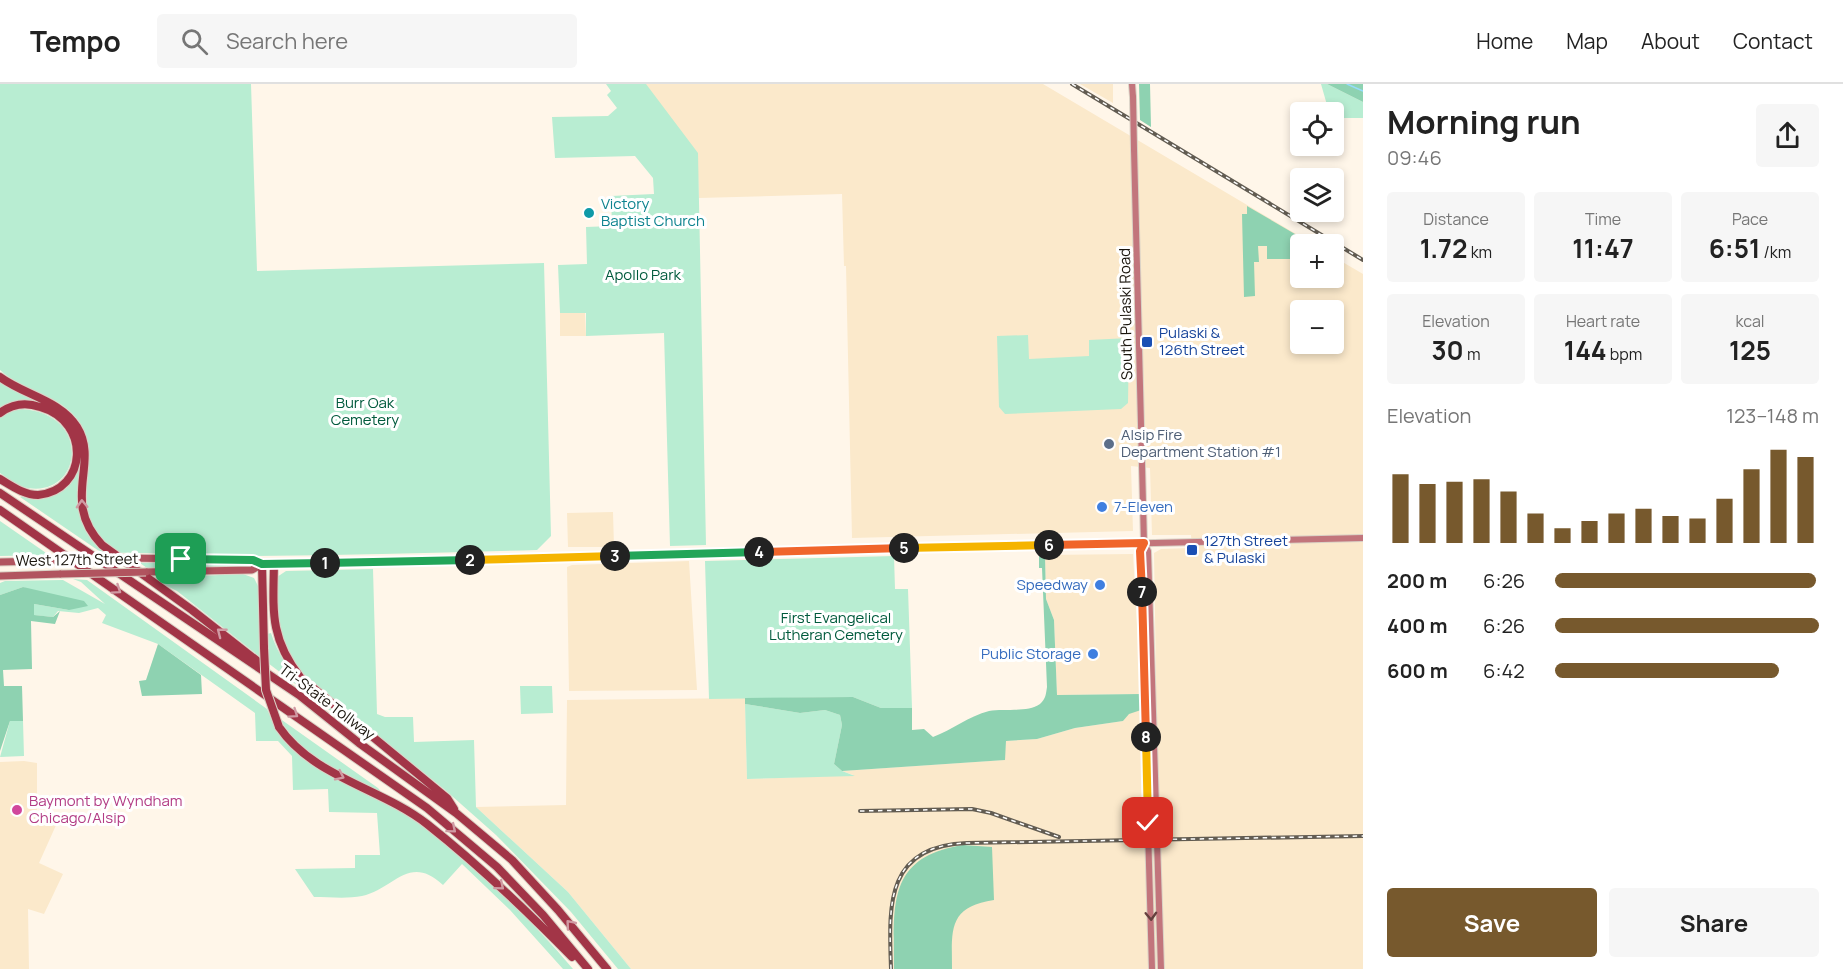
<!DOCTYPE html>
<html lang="en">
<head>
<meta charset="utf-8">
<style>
	body { margin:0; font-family:Manrope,sans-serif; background:#f6f6f6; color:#222; height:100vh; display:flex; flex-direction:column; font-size:22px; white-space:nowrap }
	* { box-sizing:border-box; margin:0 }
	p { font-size:20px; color:#767676 }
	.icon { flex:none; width:33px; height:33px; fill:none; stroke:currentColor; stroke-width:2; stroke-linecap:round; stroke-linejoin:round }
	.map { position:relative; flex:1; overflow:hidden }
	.panel { display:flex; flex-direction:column; background:#fff; width:480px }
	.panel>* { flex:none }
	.buttons { position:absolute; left:1290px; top:18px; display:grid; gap:12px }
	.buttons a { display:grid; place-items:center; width:54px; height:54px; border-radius:6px; background:#fff; box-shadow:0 3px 9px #0003; font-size:30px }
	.pin { position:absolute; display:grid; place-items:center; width:51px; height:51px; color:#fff; margin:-26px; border-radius:12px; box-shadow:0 3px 9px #0006 }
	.km { position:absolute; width:30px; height:30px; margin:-15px; border-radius:50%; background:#222; color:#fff; font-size:16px; line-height:30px; text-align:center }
	.round { display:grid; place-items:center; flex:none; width:63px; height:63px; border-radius:6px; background:#f6f6f6 }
	.headline { display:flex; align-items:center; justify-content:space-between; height:102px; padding:0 24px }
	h1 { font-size:33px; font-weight:700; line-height:45px }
	.figures { display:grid; grid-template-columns:repeat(3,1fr); gap:9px; height:102px; padding:6px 24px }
	.figures div { display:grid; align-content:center; border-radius:6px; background:#f6f6f6; text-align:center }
	.figures b { font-size:26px; font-weight:700 }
	.figures small { font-size:16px; font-weight:400 }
	.figures p { font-size:16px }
	.chart { height:168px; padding:12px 24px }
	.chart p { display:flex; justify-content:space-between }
	.chart svg { width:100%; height:108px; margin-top:6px; stroke:#77592d; stroke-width:6 }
	.primary-button { display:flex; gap:12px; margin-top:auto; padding:12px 24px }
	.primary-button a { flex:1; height:69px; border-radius:6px; background:#77592d; color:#fff; font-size:24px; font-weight:700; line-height:69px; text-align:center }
	.primary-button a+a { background:#f6f6f6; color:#222 }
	ul { padding:0 24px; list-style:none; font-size:20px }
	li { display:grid; grid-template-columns:96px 72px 1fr; align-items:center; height:45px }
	li i { height:15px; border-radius:8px; background:#77592d }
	header { display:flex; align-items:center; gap:36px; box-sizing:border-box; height:84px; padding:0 30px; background:#fff; border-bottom:2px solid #e0e0e0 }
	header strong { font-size:28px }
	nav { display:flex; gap:33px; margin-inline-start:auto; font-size:21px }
	.search { width:420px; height:54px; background:#f6f6f6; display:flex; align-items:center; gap:15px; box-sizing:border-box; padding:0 21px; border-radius:6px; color:#767676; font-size:22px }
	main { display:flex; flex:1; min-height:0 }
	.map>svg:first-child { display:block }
</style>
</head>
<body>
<header>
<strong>Tempo</strong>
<div class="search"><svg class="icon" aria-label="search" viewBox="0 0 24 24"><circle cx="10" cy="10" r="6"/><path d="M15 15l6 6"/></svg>Search here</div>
<nav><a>Home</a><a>Map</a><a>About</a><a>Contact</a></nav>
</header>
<main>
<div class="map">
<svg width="1363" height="885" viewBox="0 0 1363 885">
	<rect width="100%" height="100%" fill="#fff6e9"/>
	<path fill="#fbe9cb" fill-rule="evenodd" d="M622,0h421l270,160h-13v34h34v-21l29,17v695h-732l-63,-77 -92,-85 90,-2 1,-105 178,-2 2,81 106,-4 -11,-4 162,-11 2,-19 31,-2 38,-11 48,-7 18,-27 -84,1 -3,-75 -8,-21 -1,-44 88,-1 7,122h16l-2,-123 7,-4 31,-1 -1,-13h-39l-2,-67 -19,-2 2,65 -281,7 -6,-272h-2l-2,-72 -143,4 -1,-23zM1300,226h34v34h-34z
		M1080,0h33v19z
		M560,229h25l1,23h-26z
		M613,428l1,35h-46l-1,-34z
		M689,477l8,129 -128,1 -2,-124 5,-2z
		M24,677l13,2v51l20,9 -18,40 24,11 -19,40 -16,-5 1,60h-29v-207z"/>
	<path fill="#b8edd2" d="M0,0h251l6,187 287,-8 7,273 -14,14c-104,3 -207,6 -311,6 -37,0 -73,-4 -110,-3 -6,-6 -15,-12 -20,-19 -23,-34 6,-77 -16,-111 -19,-29 -56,-31 -80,-53z
		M606,0h40l52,69 8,392 -36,1 -6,-213 -78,3v-23h-26l-2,-48 29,-1 -1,-37 26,-1 -1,-30 43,-2 -1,-16 -18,-22 -80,2 -3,-41 56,-1 9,-8 -10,-13 4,-4z
		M1321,0h6l36,18v16h-22l-6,-6h-6z
		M1028,251l1,24 60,-3v-16l40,-2 -1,65 -7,6 -116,5 -6,-7 -2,-71z
		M0,297l40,22 -23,-2 -17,8z
		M22,325c71,5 60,88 6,79 -10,-1 -19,-9 -28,-15v-56l10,-6z
		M78,381h2c-2,37 -7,64 26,88h-4l-82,-56 32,-3z
		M0,437l49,34 -49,1z
		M894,472l1,33h13l4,119h-31l-28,-11 -144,2 -4,-138z
		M140,479h114v3l-107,2z
		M373,485l4,145 8,3h28l1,25 60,-2 2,67 92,85 63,77h-13l-47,-57 -75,-77 -52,-46 -139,-111 -18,-25 -11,-34 1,-42 9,-6z
		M243,490l11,4 4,8 2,71 -83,-66 -27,-13z
		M73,495l14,1 180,129c23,57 69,67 119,93 16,8 32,19 46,30 52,40 98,87 141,137h-10l-53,-59 -48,-46 -19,21c-34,-32 -49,4 -81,11 -15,3 -33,1 -48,1l-19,-28 60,-1v-13h25l-3,-42 -48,-1 -1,-23 -35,1 -1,-34 -14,-15h-22l-1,-28 -97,-69 -56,-21 4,-8 -8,-7 -19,5 -21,-2 -5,6 -20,-2 1,-11 35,6 -46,-23 -23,8v-12l5,-2 58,-1 42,24 -24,-22z
		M271,549c13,41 43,62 76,88l-2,1 -77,-59 -1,-29z
		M520,602h32l1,27 -32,1z
		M745,620l55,9 25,-3 15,5 2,10 -8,39 8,7 13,5 -108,3z
		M279,634l99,70 4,5c-42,-21 -77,-33 -103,-75z
		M10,637h13l1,35 -24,1z"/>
	<path fill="#8ed2b1" d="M1139,0h11l1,43 -11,-7z
		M1327,0h36v18z
		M1247,122l60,35 -1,3h-6v15h-33v-13h-9l1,16h-5l1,34 -11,1 -2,-83h5z
		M1039,471h6l1,44 8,21 3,75 84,-1v16l-12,4 -6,7 -48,7 -38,11 -31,2 -1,19 -163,11 -8,-7 8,-39 -2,-10 -15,-5 -25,3 -55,-9v-6l108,-1 28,11h31v22l12,-1 9,8c19,-7 36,-21 56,-26 15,-3 38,2 51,-7 6,-5 6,-11 7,-17l-5,-119h-3z
		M23,503l61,14 4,5 -19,4 -35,-6v11l19,2 7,-6 -5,13 -24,-3 1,48 -29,1 1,16h18l1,35h-13l-10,30v-156z
		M158,560l43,31 1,19 -60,2 -3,-15 7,-1z
		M963,761l29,2 2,53c-47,7 -42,31 -42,69h-58c0,-63 -8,-112 69,-124z"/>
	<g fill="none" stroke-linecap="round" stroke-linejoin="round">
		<path stroke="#96dcfd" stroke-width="1.5" d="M1347,0l16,7"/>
		<g stroke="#dad2c6" stroke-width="8">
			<path id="secondary" d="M1132,0l1,13
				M1134,65l10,394 4,8 13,418
				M1144,459l-4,8 12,418
				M274,480l1089,-26"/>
		</g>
		<g stroke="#dad2c6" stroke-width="9">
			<path id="primary" d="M127,474l126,2 9,4h12
				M0,478l43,-1
				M146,488l106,-2 10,-6
				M0,492l61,-2"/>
		</g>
		<g stroke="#dad2c6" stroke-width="10">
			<path id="motorway" d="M0,293c24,18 60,23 77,50 23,37 -17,74 25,118l90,65 73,57
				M0,329c12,-9 26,-11 40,-6 52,15 47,84 -2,88 -14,0 -26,-9 -38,-16
				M0,409l299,202 60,48 97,70 56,47 46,50 49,59
				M0,426l427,298 70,59 46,48 45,54
				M262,480l2,84
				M274,480c-1,48 -4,74 26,113l147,121 7,11
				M279,643c34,50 102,61 148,97 52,41 99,86 145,133"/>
		</g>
		<use href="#secondary" stroke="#c2757c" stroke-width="6"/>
		<use href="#primary" stroke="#b1545f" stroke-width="7"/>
		<use href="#motorway" stroke="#a23547" stroke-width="8"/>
		<g stroke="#625c52" stroke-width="4">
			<path id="rail" d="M1072,0l291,176
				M860,727l112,-2 19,4 68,24
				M891,885c-2,-62 -7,-123 76,-126l396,-7"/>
		</g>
		<use href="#rail" stroke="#fff" stroke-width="1.5" stroke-dasharray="4.5" stroke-linecap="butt"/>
		<g stroke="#dad2c6" stroke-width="8" stroke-linecap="butt">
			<path id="secondary-bridge" d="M1133,13l1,52"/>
		</g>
		<g stroke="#dad2c6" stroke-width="9" stroke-linecap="butt">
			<path id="primary-bridge" d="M43,477l84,-3
				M61,490l85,-2"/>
		</g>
		<g stroke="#dad2c6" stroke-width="10" stroke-linecap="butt">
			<path id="motorway-bridge" d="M264,564l2,42 13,37"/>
		</g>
		<use href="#secondary-bridge" stroke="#c2757c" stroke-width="6"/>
		<use href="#primary-bridge" stroke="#b1545f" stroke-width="7"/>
		<use href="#motorway-bridge" stroke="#a23547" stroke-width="8"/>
	</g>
	<defs><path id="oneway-chevron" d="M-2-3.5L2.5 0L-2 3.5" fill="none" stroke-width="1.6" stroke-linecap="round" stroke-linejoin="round" transform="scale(1.5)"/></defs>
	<g stroke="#d09aa3">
		<use href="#oneway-chevron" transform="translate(82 420) rotate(-92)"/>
		<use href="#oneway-chevron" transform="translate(117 506) rotate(34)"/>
		<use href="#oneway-chevron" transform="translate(221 548) rotate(-142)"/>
		<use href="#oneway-chevron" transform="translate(294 630) rotate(35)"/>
		<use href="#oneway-chevron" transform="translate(340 692) rotate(26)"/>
		<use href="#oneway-chevron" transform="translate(452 745) rotate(40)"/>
		<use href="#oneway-chevron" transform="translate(500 802) rotate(40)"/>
		<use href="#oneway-chevron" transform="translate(570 840) rotate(-130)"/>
	</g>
	<use stroke="#65403e" href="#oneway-chevron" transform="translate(1151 832) rotate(88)"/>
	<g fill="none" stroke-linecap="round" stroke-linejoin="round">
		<g stroke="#fff" stroke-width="12">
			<path id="split-1" d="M181,475l72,1 9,4 63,-1"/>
		</g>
		<g stroke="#fff" stroke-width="12">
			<path id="split-2" d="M325,479l145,-3"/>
		</g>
		<g stroke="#fff" stroke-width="12">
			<path id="split-3" d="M470,476l145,-4"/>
		</g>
		<g stroke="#fff" stroke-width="12">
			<path id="split-4" d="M615,472l144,-4"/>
		</g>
		<g stroke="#fff" stroke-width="12">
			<path id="split-5" d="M759,468l145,-4"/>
		</g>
		<g stroke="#fff" stroke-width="12">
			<path id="split-6" d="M904,464l145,-3"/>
		</g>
		<g stroke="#fff" stroke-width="12">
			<path id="split-7" d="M1049,461l95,-2 -4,8 2,41"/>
		</g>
		<g stroke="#fff" stroke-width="12">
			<path id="split-8" d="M1142,508l4,145"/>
		</g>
		<g stroke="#fff" stroke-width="12">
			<path id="split-9" d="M1146,653l2,86"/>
		</g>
		<use href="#split-1" stroke="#22a559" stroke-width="8"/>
		<use href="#split-2" stroke="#22a559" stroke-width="8"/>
		<use href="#split-3" stroke="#f5b400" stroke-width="8"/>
		<use href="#split-4" stroke="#22a559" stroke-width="8"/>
		<use href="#split-5" stroke="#f0652b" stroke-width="8"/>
		<use href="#split-6" stroke="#f5b400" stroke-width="8"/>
		<use href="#split-7" stroke="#f0652b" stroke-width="8"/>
		<use href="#split-8" stroke="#f0652b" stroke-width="8"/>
		<use href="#split-9" stroke="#f5b400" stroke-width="8"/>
	</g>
	<circle fill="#0f9aa8" stroke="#fff" stroke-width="2" cx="589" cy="129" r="6"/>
	<g fill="#1a4fb4" stroke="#fff" stroke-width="2">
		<rect x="1141" y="252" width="12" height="12" rx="3"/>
		<rect x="1186" y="460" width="12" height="12" rx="3"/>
	</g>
	<circle fill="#5c6f8a" stroke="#fff" stroke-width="2" cx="1109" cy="360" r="6"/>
	<g fill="#3f7fe0" stroke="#fff" stroke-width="2">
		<circle cx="1102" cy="423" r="6"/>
		<circle cx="1100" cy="501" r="6"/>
		<circle cx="1093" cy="570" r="6"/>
	</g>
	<circle fill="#d1479c" stroke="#fff" stroke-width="2" cx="17" cy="726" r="6"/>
	<g text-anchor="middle" stroke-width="6" stroke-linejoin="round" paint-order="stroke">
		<g font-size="15" fill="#0d838f" stroke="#fff" text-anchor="start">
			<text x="601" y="125">Victory<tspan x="601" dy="17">Baptist Church</tspan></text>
		</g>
		<g font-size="15" fill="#005a3c" stroke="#fff">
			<text x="643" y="196">Apollo Park</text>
			<text x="365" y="324">Burr Oak<tspan x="365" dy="17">Cemetery</tspan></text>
			<text x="836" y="539">First Evangelical<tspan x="836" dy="17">Lutheran Cemetery</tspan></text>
		</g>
		<g font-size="15" fill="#19140c" stroke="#fff">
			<text transform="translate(1126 230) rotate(-91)" y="5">South Pulaski Road</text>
			<text transform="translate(77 476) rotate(-1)" y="5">West 127th Street</text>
			<text transform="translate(327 618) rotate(37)" y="5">Tri-State Tollway</text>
		</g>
		<g font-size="15" fill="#164399" stroke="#fff" text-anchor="start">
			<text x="1159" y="254">Pulaski &amp;<tspan x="1159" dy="17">126th Street</tspan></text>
			<text x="1204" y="462">127th Street<tspan x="1204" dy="17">&amp; Pulaski</tspan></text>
		</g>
		<g font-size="15" fill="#4e5e75" stroke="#fff" text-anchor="start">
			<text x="1121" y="356">Alsip Fire<tspan x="1121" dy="17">Department Station #1</tspan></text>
		</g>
		<g font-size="15" fill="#366cbe" stroke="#fff" text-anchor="end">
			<text x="1114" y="428" text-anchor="start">7-Eleven</text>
			<text x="1088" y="506">Speedway</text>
			<text x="1081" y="575">Public Storage</text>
		</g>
		<g font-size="15" fill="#b23c85" stroke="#fff" text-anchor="start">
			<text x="29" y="722">Baymont by Wyndham<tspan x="29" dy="17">Chicago/Alsip</tspan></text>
		</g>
	</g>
</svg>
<div class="buttons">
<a><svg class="icon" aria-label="locate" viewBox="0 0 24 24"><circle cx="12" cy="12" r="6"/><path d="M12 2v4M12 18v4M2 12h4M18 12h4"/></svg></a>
<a><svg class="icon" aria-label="layers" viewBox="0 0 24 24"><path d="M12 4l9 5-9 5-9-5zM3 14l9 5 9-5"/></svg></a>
<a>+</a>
<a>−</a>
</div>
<div class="pin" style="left:181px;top:475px;background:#1e9e55"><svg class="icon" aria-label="arrive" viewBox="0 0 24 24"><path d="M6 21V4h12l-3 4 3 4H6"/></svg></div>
<div class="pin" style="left:1148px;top:739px;background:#d93025"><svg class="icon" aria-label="check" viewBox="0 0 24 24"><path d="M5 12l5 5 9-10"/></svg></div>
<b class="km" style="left:325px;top:479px">1</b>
<b class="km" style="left:470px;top:476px">2</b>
<b class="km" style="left:615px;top:472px">3</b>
<b class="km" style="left:759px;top:468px">4</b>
<b class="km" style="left:904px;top:464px">5</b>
<b class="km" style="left:1049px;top:461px">6</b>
<b class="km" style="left:1142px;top:508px">7</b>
<b class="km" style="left:1146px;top:653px">8</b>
</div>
<section class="panel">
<div class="headline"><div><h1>Morning run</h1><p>09:46</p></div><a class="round"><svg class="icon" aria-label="share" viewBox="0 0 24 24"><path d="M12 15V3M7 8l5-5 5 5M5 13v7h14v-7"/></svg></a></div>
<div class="figures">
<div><p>Distance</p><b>1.72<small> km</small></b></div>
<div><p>Time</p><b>11:47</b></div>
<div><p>Pace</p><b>6:51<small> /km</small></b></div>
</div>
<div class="figures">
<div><p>Elevation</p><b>30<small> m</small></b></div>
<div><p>Heart rate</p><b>144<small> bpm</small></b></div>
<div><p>kcal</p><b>125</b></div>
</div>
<div class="chart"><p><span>Elevation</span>123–148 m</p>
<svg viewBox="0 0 160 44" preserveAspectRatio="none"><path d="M5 44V16M15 44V20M25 44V19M35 44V18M45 44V23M55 44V32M65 44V38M75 44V35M85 44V32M95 44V30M105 44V33M115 44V34M125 44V26M135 44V14M145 44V6M155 44V9"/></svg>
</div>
<ul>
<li><b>200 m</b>6:26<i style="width:99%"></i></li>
<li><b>400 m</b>6:26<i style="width:100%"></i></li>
<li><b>600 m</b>6:42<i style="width:85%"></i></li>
</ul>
<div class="primary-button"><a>Save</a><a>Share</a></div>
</section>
</main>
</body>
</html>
